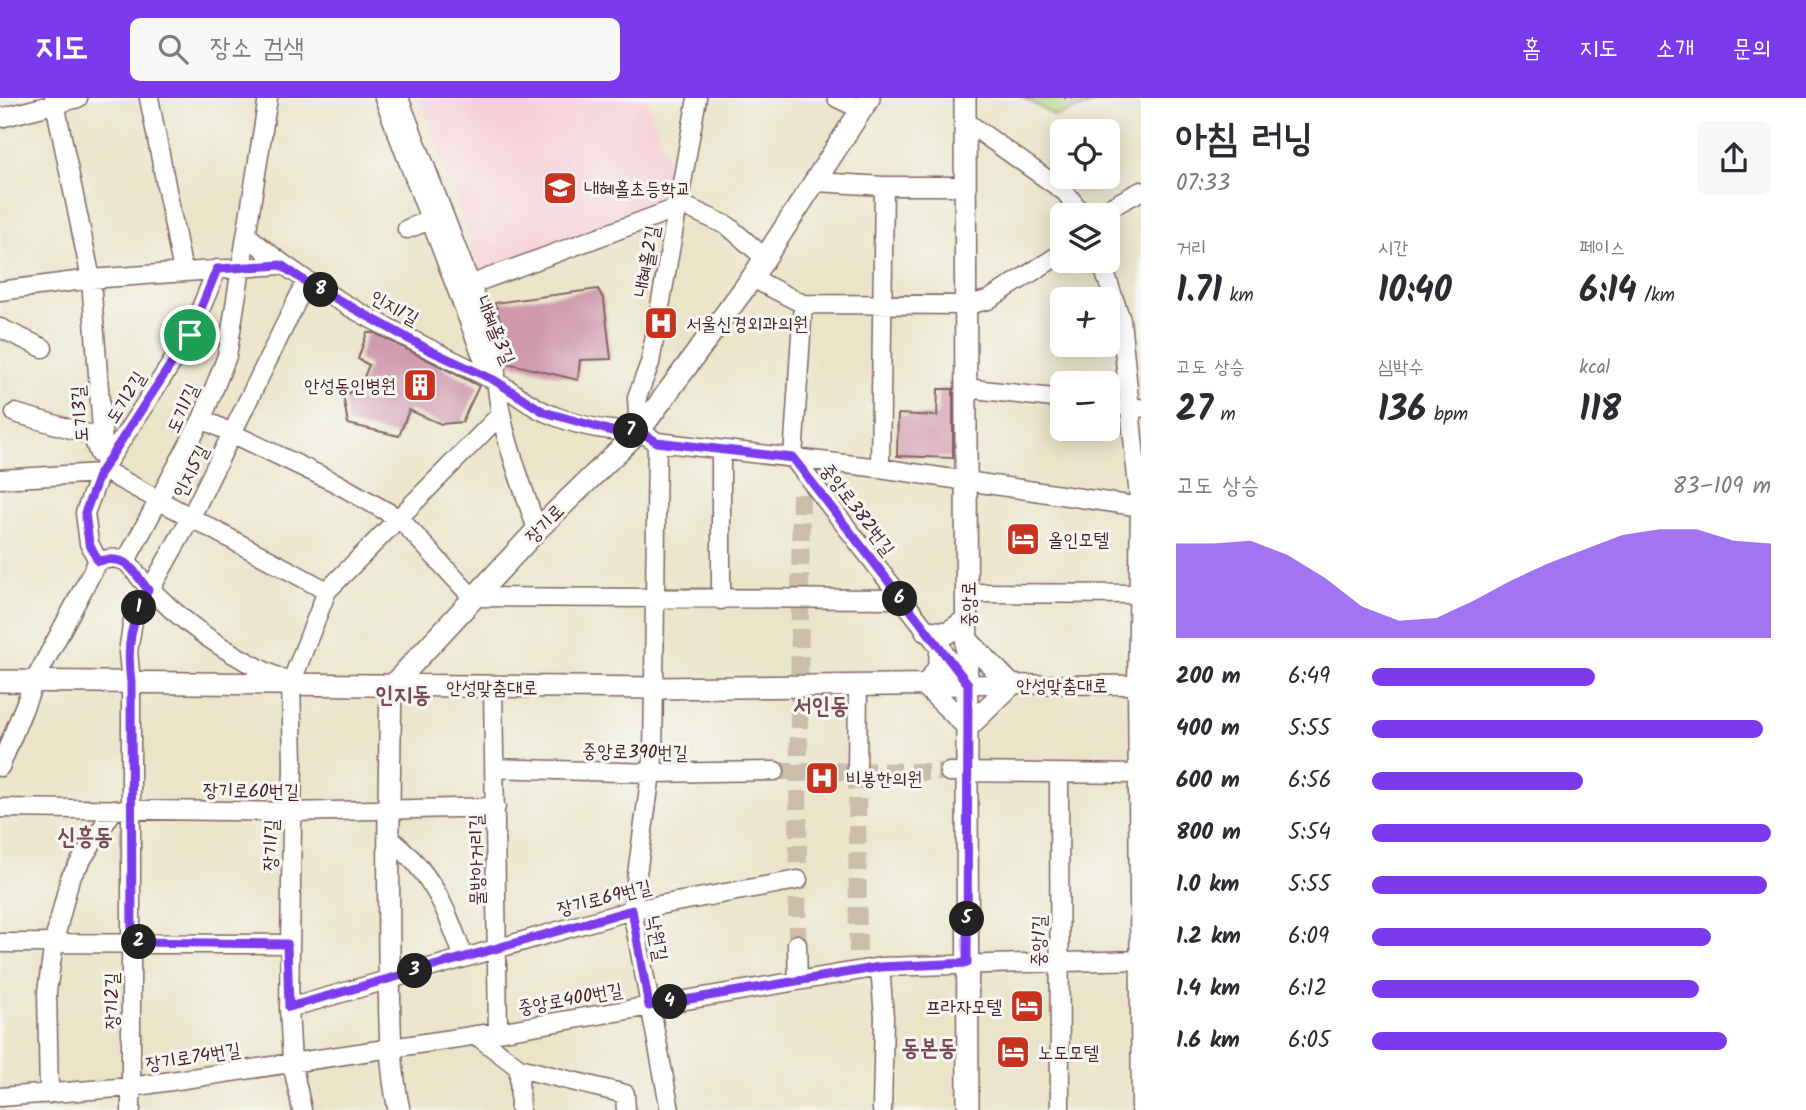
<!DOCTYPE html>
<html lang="ko">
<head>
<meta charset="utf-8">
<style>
	body { margin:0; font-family:Kalam,"Poor Story",sans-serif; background:#f7f7f7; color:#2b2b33; height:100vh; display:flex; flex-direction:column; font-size:26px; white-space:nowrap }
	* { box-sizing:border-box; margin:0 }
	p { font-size:23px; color:#7c7c81 }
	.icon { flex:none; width:38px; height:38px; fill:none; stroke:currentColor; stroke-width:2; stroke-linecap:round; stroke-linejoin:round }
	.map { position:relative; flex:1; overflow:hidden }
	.details { display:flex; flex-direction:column; background:#fff; width:665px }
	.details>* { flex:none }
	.controls { position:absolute; left:1050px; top:21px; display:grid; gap:14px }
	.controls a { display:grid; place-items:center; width:70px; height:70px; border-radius:10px; background:#fff; box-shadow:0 4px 18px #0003; font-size:35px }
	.pin { position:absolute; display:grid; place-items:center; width:60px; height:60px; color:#fff; margin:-30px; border:4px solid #fff; border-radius:50%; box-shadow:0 2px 7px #0007 }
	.km { position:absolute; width:35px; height:35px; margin:-18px; border-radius:50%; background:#222; color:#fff; font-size:19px; line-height:35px; text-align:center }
	.round { display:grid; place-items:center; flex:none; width:74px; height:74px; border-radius:10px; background:#f7f7f7 }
	.head { display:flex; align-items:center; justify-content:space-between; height:119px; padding:0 35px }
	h1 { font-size:38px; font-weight:700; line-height:52px }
	.figures { display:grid; grid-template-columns:repeat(3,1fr); gap:10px; height:119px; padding:7px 35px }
	.figures div { display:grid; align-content:center }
	.figures b { font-size:35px; font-weight:700 }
	.figures small { font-size:19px; font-weight:400 }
	.figures p { font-size:19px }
	.chart { height:196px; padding:14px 35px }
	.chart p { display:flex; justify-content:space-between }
	.chart svg { width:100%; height:126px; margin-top:7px; fill:#7c3aed; opacity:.7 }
	ul { padding:0 35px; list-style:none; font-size:23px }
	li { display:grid; grid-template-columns:112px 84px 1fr; align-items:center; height:52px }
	li i { height:18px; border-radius:9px; background:#7c3aed }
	header { display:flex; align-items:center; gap:42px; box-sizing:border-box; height:98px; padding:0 35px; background:#7c3aed; color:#fff }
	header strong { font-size:33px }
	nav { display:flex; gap:38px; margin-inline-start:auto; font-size:24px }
	.search { width:490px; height:63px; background:#f7f7f7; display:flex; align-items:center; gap:18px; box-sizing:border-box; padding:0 24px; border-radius:10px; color:#7c7c81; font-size:26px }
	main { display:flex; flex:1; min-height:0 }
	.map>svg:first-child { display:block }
</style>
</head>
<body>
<header>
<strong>지도</strong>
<div class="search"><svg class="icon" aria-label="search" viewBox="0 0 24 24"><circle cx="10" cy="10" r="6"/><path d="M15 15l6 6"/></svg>장소 검색</div>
<nav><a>홈</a><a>지도</a><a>소개</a><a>문의</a></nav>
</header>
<main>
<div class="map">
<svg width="1141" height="1012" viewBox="0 0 1141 1012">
	<rect width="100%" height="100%" fill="#f6f6f2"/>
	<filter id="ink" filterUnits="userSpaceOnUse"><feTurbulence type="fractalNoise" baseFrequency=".0143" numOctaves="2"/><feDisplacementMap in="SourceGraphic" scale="14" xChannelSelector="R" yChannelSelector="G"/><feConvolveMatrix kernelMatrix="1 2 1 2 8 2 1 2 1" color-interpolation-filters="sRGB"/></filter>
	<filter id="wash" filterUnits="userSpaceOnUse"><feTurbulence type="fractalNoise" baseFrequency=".00686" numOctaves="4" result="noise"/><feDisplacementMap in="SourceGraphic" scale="28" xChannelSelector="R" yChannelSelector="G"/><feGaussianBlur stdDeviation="1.57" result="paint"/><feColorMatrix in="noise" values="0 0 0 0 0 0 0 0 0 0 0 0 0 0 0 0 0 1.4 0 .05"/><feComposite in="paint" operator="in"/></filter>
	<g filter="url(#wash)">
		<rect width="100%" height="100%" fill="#eae5c9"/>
		<path fill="#f6cfd7" d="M421,0h226l25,75 -8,29 -172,69 -13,-4z"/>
		<path fill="#b6d57c" stroke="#807a54" stroke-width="2" d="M1024,0h76l-7,6 -38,12z"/>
		<g id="blocks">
			<path fill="#cf99ad" d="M598,191l6,11 7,59 -31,1 -2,20 -71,-17v-16l-12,-44z
				M367,235h8l104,53 -17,36 -21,2 -32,-14 -10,26 -51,-12 -5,-29 16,-6 10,-24 -11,-6z
				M938,291h15v69l-56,-2 1,-42 39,2z"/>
		</g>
	</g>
	<g filter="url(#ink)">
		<use href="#blocks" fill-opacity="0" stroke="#826462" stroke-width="2"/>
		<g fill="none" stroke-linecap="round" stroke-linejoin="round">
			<path stroke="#cabda9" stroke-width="18" stroke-dasharray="18 9" stroke-linecap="butt" d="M775,673l174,1
				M857,674l1,199
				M797,846l4,-451"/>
			<g stroke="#826462" stroke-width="21">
				<path id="minor" d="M54,0l37,181 14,192
					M149,0l34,174
					M384,0l97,255 12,24
					M399,0l97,253c-4,62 22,120 41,179
					M837,0l25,12
					M0,20l78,-20
					M965,23l100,71 18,23
					M816,84l68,4h82
					M678,105l50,23 37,32
					M1096,117l45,-24
					M407,131l34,-13
					M248,138c71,62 158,101 243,143 19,9 35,25 54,33 29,13 63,20 94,19
					M1101,163l20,59 19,187 -3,178 4,425
					M752,180l51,26 164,1 21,-5 74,-47
					M472,186l205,-76
					M0,193l91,-12 190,-14
					M803,206l-10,154 175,226 173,1
					M0,230l43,20
					M965,290l97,11
					M1108,306l31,4
					M15,315l77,22 7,19
					M202,321l134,64 64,36 72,78 428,2
					M639,333l18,11 -4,317 -21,151 38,200
					M639,333l-2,-34 13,-34 47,-265
					M657,344l223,26 261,39
					M880,370l4,-282
					M105,373l222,120
					M0,381l100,-6
					M98,463l-9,-18 -4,-30 15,-40 90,-138 27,-66
					M126,463l76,-142 25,-63 41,-258
					M126,463c43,55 98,93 162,121
					M968,495l173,1
					M721,502v-150
					M493,588l5,346
					M0,669l35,-87 63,-119 15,-3 13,3
					M495,670l156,5 124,-2
					M857,674l1,-85
					M949,674l192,2
					M1059,675l1,337
					M0,710l292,4 204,-5
					M388,739c42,33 58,69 75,119
					M0,845l287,1
					M797,846l1,37
					M880,869l4,50 -2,93
					M289,910l343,-98 166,-30
					M476,937l43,33 106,26 1,16
					M519,970l1,42
					M49,996l-2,-102 7,-50 16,-64 44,-69
					M0,999l131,-10 367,-55 382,-65 261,-7
					M131,1012v-428l-3,-30 5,-32 57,-101 116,-237
					M302,1012l-10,-48 -3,-54 4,-247 -2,-78 36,-92 173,-176"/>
			</g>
			<g stroke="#826462" stroke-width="24">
				<path id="major" d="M965,0l3,1012
					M926,533l21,2 21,-14
					M941,551l-2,18 -13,19 42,41 43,-42 -43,-44
					M0,583l655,7 313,-4
					M399,1012c-11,-50 -9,-104 -10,-155 -1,-90 0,-179 2,-268l146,-157 102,-99 113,-153 117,-180"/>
			</g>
			<path stroke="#826462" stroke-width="2" stroke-dasharray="2 5" stroke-linecap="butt" d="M1064,0h8"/>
			<use href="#minor" stroke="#fff" stroke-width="18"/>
			<use href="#major" stroke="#fff" stroke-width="21"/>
		</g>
	</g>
	<g fill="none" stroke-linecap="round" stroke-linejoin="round" filter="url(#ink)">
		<g stroke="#fff" stroke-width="14">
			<path id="route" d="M281,167l25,17 123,68 65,30 50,32 71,20 24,-1 18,11 136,16 175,226 -1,279 -87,4 -231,39 -17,-96 -343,97 -2,-63 -155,-2 -1,-260c-5,-39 0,-58 17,-92 -17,-22 -20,-35 -50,-29l-9,-18 -4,-30 15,-40 90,-138 27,-66z"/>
		</g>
		<use href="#route" stroke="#7c3aed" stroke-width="9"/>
	</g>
	<defs>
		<g id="school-square" transform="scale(1.75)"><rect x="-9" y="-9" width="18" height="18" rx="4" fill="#c8321e" stroke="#f6f6f2"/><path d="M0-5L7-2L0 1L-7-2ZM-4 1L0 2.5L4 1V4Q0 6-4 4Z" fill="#fff"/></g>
		<g id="hospital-square" transform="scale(1.75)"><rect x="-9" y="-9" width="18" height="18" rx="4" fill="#c8321e" stroke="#f6f6f2"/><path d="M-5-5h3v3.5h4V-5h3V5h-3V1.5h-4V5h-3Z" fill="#fff"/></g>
		<g id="building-square" transform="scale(1.75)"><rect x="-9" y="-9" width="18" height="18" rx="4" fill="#c8321e" stroke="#f6f6f2"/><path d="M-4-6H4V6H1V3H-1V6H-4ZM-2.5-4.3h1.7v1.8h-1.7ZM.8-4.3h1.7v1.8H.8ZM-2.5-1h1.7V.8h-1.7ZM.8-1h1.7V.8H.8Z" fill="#fff"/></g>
		<g id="hotel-square" transform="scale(1.75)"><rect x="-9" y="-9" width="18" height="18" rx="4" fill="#c8321e" stroke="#f6f6f2"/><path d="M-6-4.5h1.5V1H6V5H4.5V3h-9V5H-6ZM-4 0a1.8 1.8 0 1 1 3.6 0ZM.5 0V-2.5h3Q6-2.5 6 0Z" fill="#fff"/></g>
	</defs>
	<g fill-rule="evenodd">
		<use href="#school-square" x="560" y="90"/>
		<use href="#hospital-square" x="661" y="225"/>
		<use href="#building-square" x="420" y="287"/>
		<use href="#hotel-square" x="1023" y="441"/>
		<use href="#hospital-square" x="822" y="680"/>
		<use href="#hotel-square" x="1027" y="908"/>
		<use href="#hotel-square" x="1013" y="954"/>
	</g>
	<g text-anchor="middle" stroke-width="6" stroke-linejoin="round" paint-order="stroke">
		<g font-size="19" fill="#4a1f2b" stroke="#f6f6f2" text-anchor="start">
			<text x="584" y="97">내혜홀초등학교</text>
			<text x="686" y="232">서울신경외과의원</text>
			<text x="396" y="294" text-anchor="end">안성동인병원</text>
			<text x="1048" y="448">올인모텔</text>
			<text x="846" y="687">비봉한의원</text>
			<text x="1002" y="915" text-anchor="end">프라자모텔</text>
			<text x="1038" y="961">노도모텔</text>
		</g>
		<g font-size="19" fill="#4a1f2b" stroke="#f6f6f2">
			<text transform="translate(646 163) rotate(-80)" y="7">내혜홀2길</text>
			<text transform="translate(395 209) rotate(29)" y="7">인지1길</text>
			<text transform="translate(496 232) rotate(67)" y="7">내혜홀3길</text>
			<text transform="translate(125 299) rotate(-58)" y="7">도기2길</text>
			<text transform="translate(182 310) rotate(-66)" y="7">도기1길</text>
			<text transform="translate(79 316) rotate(-94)" y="7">도기3길</text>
			<text transform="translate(190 373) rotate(-63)" y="7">인지5길</text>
			<text transform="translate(858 411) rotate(53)" y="7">중앙로382번길</text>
			<text transform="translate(544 425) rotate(-45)" y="7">장기로</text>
			<text transform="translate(968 506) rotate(-90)" y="7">중앙로</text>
			<text x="1062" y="594">안성맞춤대로</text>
			<text x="492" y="596">안성맞춤대로</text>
			<text transform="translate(635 653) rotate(1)" y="7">중앙로390번길</text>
			<text transform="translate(251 692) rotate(1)" y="7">장기로60번길</text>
			<text transform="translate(270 747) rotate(-88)" y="7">장기1길</text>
			<text transform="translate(476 762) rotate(-91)" y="7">물방아거리길</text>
			<text transform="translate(604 799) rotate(-14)" y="7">장기로69번길</text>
			<text transform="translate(658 840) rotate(80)" y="7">낙원길</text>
			<text transform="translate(1038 843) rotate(-89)" y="7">중앙1길</text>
			<text transform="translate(570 900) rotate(-10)" y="7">중앙로400번길</text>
			<text transform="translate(111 903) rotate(-90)" y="7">장기2길</text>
			<text transform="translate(193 958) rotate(-9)" y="7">장기로74번길</text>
		</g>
		<g font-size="23" font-weight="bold" fill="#794a58" stroke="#f6f6f2">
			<text x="403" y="604">인지동</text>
			<text x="821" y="615">서인동</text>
			<text x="85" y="746">신흥동</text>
			<text x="929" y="957">동본동</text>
		</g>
	</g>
</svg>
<div class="controls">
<a><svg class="icon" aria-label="locate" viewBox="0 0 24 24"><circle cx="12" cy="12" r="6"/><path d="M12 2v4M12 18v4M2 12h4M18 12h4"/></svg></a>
<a><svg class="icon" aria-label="layers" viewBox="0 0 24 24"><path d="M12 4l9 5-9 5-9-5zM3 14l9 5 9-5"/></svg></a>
<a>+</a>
<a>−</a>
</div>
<div class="pin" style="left:190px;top:237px;background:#1e9e55"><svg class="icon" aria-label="arrive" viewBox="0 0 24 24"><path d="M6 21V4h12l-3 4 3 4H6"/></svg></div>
<b class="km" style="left:139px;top:510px">1</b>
<b class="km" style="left:139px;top:844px">2</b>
<b class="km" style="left:415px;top:873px">3</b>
<b class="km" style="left:670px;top:904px">4</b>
<b class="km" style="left:967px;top:821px">5</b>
<b class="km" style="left:900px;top:501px">6</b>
<b class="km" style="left:631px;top:333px">7</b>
<b class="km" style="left:321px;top:192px">8</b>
</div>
<section class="details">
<div class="head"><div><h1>아침 러닝</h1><p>07:33</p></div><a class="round"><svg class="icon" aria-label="share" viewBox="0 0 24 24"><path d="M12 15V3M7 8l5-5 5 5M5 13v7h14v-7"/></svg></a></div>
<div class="figures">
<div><p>거리</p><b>1.71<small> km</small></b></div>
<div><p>시간</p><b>10:40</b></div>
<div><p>페이스</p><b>6:14<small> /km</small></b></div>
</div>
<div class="figures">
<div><p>고도 상승</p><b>27<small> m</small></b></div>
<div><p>심박수</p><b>136<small> bpm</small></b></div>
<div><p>kcal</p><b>118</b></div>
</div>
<div class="chart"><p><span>고도 상승</span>83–109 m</p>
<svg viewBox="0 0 160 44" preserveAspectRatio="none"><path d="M0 44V11L10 11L20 10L30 15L40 23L50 33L60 38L70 37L80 31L90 24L100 18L110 13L120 8L130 6L140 6L150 10L160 11V44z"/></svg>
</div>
<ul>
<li><b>200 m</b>6:49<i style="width:56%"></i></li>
<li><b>400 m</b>5:55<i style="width:98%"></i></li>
<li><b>600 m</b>6:56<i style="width:53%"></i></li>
<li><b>800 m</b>5:54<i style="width:100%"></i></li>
<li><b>1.0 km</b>5:55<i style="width:99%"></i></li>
<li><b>1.2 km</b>6:09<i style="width:85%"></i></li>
<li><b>1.4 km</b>6:12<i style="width:82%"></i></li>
<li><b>1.6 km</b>6:05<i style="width:89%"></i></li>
</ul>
</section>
</main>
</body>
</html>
